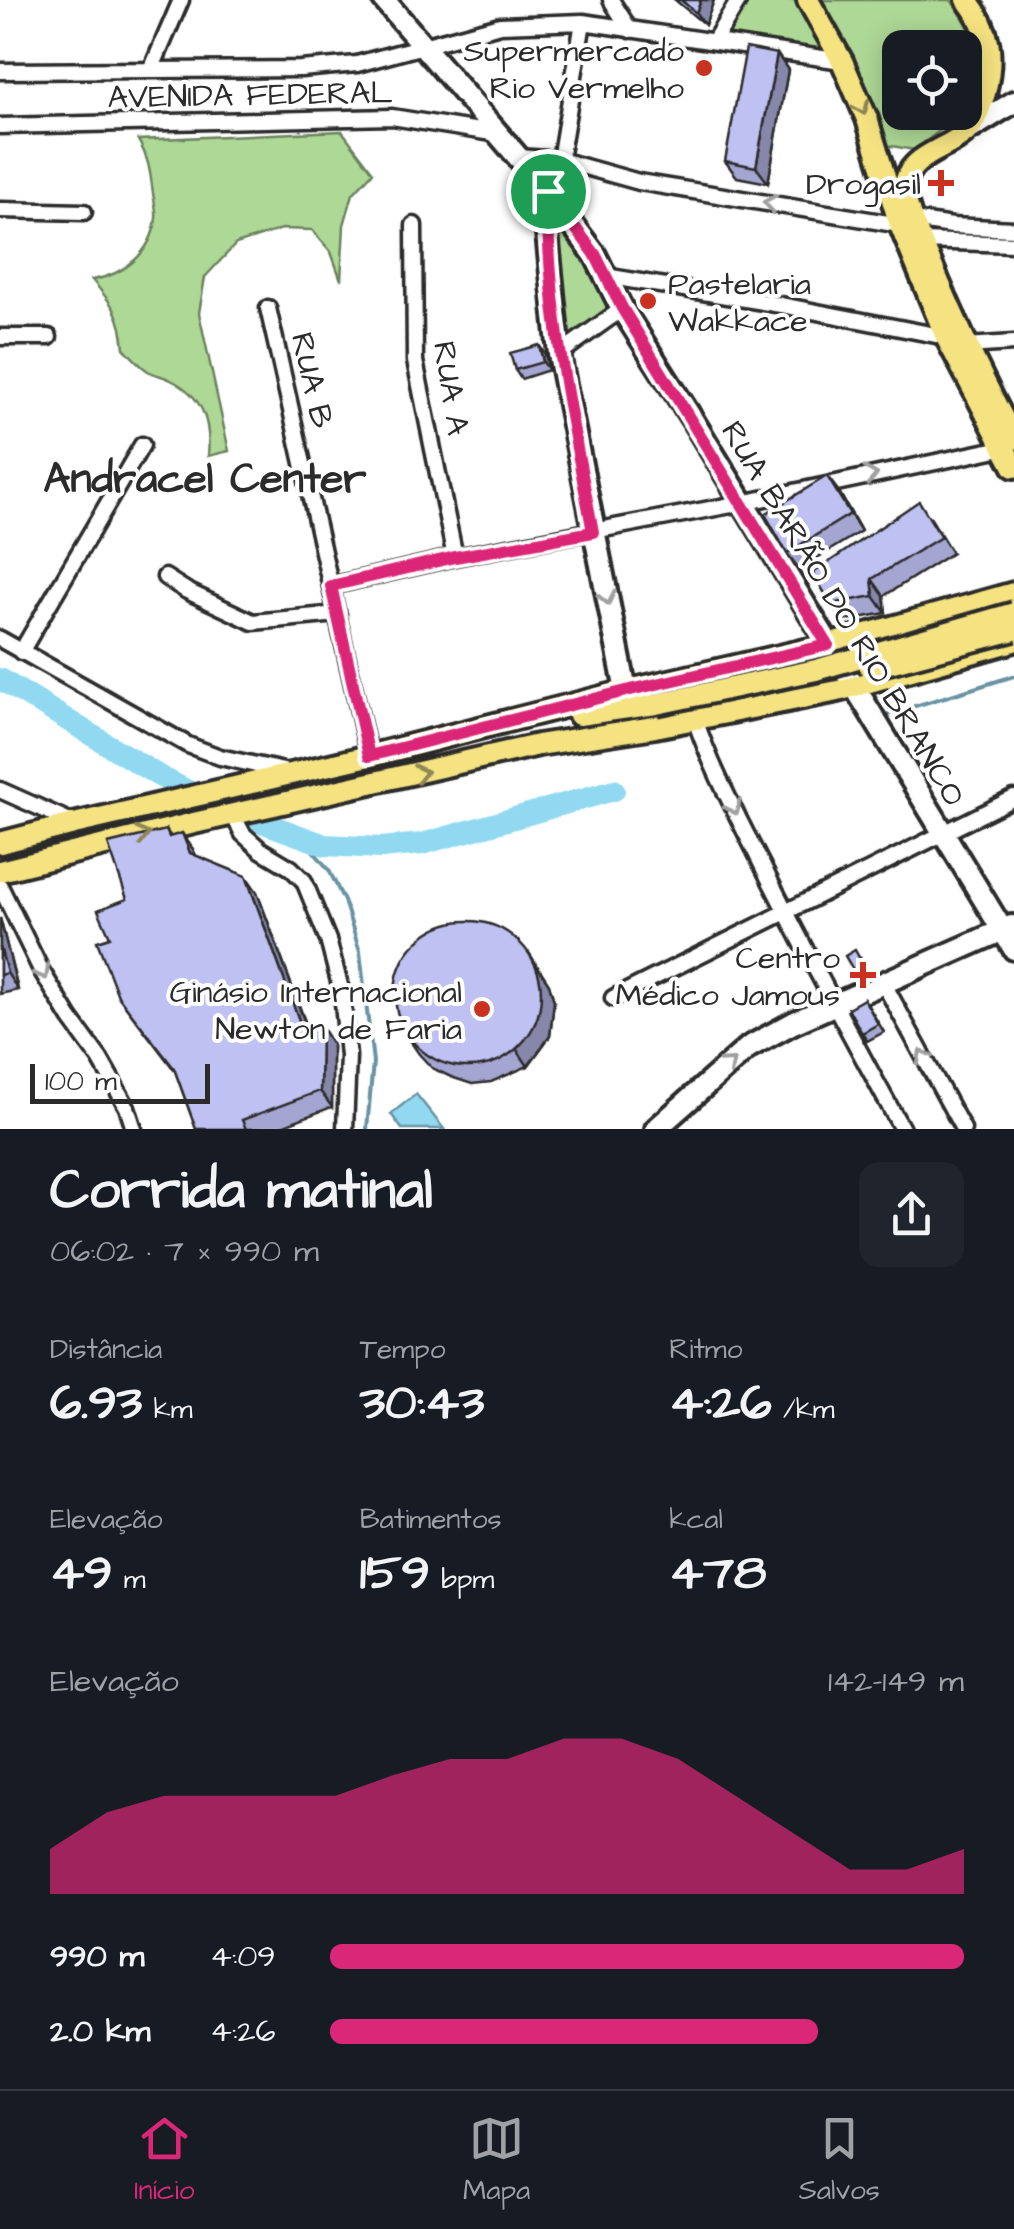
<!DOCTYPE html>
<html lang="pt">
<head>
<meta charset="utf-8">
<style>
	body { margin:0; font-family:"Architects Daughter",sans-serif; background:#20242c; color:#f1f3f6; height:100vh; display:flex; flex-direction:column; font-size:38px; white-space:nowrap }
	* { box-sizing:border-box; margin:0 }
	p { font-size:32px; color:#9ea1a6 }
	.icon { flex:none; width:55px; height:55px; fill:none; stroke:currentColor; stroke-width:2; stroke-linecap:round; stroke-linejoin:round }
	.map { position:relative; height:1129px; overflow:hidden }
	.side { display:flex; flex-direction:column; background:#171b24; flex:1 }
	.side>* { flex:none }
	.fabs { position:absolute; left:882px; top:30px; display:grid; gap:20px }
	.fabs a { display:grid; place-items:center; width:100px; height:100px; border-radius:20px; background:#171b24; box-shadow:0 5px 25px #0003; font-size:50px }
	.scale { position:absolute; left:30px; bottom:25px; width:180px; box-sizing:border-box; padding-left:10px; border:5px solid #2b2b2b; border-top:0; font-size:28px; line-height:35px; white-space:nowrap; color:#2b2b2b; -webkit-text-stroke:8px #fff; paint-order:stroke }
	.pin { position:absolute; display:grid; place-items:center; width:85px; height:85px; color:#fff; margin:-42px; border:5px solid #fff; border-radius:50%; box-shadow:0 2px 10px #0007 }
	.round { display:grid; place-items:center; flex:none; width:105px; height:105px; border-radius:20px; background:#20242c }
	.headline { display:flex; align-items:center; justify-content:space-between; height:170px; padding:0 50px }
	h1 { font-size:55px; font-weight:700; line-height:75px }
	.metrics { display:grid; grid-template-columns:repeat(3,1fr); gap:15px; height:170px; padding:10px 50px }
	.metrics div { display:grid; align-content:center }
	.metrics b { font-size:50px; font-weight:700 }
	.metrics small { font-size:28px; font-weight:400 }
	.metrics p { font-size:28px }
	.chart { height:280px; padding:20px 50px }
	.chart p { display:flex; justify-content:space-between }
	.chart svg { width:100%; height:180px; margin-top:10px; fill:#db2777; opacity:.7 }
	ul { padding:0 50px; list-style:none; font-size:32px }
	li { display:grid; grid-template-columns:160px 120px 1fr; align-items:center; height:75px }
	li i { height:25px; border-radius:12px; background:#db2777 }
	.menu { display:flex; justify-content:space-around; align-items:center; height:140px; border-top:2px solid #363941; background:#171b24; font-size:28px; color:#9ea1a6 }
	.menu a { display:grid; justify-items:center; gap:5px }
	.menu .on { color:#db2777 }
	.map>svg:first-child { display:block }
</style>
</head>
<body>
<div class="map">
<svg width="1014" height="1129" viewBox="0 0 1014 1129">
	<rect width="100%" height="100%" fill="#fff"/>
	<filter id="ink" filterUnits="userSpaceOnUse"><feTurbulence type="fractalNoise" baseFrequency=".01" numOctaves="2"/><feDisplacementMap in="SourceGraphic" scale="20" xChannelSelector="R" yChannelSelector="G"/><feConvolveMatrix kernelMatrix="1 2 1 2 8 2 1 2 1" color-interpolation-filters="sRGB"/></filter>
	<g filter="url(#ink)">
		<path fill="#aed896" stroke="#6c8260" stroke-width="2.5" d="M749,0h202c19,25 37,60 27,91 -2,8 -9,15 -13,21v-64h-65v64h65l-51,38 -28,-5 -34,-90 -125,-19z
			M342,131l31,41 -20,22 -9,31 -3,55 -10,-28 -19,-22 -30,-1 -46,15 -31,33 -6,36 30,138 -21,5c3,-34 -5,-60 -37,-76 -7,-4 -16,-5 -23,-9 -9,-6 -17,-16 -24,-23 -3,-34 -11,-43 -32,-68 32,-5 60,-27 64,-62 1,-8 -2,-17 -3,-25 -3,-22 -4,-34 -15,-53z
			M573,226l40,77 -51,47 -14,-118z"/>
		<path fill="#90d9f1" stroke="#6893a2" stroke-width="2.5" d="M416,1094l28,35h-42l-11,-15z"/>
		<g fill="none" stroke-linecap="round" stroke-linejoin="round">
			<path stroke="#6893a2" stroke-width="4" d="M882,716l132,-40
				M300,835l29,35 15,31 16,51 13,110 -6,67"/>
			<path stroke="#90d9f1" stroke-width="22" d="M0,679l159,97 56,29 110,40 56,3 41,-4 192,-54"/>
			<g stroke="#2b2b2b" stroke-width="21">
				<path id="street" d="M611,0l19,30
					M714,41l25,-41
					M151,70l30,-70
					M0,71l301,-2 56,-5 143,-39 83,-3 259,39
					M0,126l392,-9 106,17
					M518,157l42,3 79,22 261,43
					M560,160l23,-138
					M0,210l84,2
					M913,220l39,6 62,3
					M414,225l1,136 40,196
					M921,241l93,3
					M605,276l176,29 165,32
					M268,308l101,448
					M0,337h49
					M966,346l48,-3
					M559,354l63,-45
					M165,577l22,14 66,31 85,-8
					M331,586l124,-29 287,-54 260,-55
					M0,639l188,106 32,12 68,15
					M21,652l121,-207
					M695,719c17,51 43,98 67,146 45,89 92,177 140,264
					M0,790l74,33
					M233,815l10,19 18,16 30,18 13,13 24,59 14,53 6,63 -3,73
					M0,886l41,84 29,48 30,41 27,48 7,22
					M884,984l79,145
					M613,998l401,-200"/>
			</g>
			<g stroke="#2b2b2b" stroke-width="28">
				<path id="secondary" d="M384,0l163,191 48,64 27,54 70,110 322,530
					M970,129l44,-27
					M547,191v42l12,121 67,337
					M656,1129l93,-82 44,-24 219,-97"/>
			</g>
			<g stroke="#2b2b2b" stroke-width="28">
				<path id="primary" d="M808,0l34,61 25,58 33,106 46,112 68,130
					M967,0c24,31 27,55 18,93 -3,10 -8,26 -15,35 -18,22 -63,25 -65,59 -1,21 16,53 24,72 26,62 53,121 85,180
					M579,715l77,-11
					M0,843l74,-19 295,-68 257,-65 202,-46 186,-52
					M0,871l194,-48 344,-78 117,-18 183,-36 176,-50"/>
			</g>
			<use href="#street" stroke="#fff" stroke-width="14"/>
			<use href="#secondary" stroke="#fff" stroke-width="20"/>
			<use href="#primary" stroke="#f5e382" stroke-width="20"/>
			<g stroke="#2b2b2b" stroke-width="28" stroke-linecap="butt">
				<path id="primary-bridge" d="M870,668l144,-38
					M656,704l160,-34 198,-57"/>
			</g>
			<use href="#primary-bridge" stroke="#f5e382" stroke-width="20"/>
		</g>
		<path fill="#a4a6d1" stroke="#2b2b2b" stroke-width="2.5" d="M675,0h39l-9,25z
			M777,54l11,16 -20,113 -31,-6 -12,-16z
			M545,354l4,16 -28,9 -6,-9z
			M839,492l22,39 -62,38 -12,-16z
			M930,517l22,36 -68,43 2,17 -43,8 -12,-17z
			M166,830l5,7 22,12 3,7 50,20 11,16 52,140 12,-5 11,17v63l-58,22h-78l-21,-58 -57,-75 -8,-59z
			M0,918l18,72 -18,4z
			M529,953l20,31 5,17 -4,35 -22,30 -37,16 -19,2 -21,-7 -19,-9 -13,-14 -11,-16z
			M861,959l11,19 -11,5 -5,-8z
			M864,999l20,33 -17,9 -5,-8z"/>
		<path fill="#8687aa" stroke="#2b2b2b" stroke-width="2.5" d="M701,0h13l-9,25 -9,-12z
			M777,54l11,16 -20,113 -12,-16z
			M539,345l6,9 4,16 -6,-8z
			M827,476l12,16 22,39 -11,-17z
			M872,579l12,17 2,17 -12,-17z
			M182,833l11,16 9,21 -12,-17z
			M246,876l11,16 58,158 -11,-16z
			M0,918l18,72 -11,-17 -7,-26z
			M529,953l20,31 5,17 -4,35 -22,30 -11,-16z
			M321,1027l11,17v63l-12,-16z"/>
		<path fill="#bfc1f3" stroke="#2b2b2b" stroke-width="2.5" d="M681,0h20l-5,13z
			M746,48l31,6 -21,113 -31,-6z
			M539,345l4,17 -28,8 -5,-17z
			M827,476l23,38 -63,39 -22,-39z
			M919,501l22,36 -69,42 2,17 -43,8 -18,-31z
			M166,830l3,7 13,-4 8,20 56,23 58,158 17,-7 -1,64 -78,29 4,9h-50l-22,-61 -56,-72 -21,-55 13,-4 -12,-27 29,-11 -19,-55z
			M395 994a73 73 0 1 1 146 0a73 73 0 1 1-146 0Z
			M0,947l7,26 -7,2z
			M855,950l11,20 -10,5 -11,-19z
			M864,999l14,25 -16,9 -14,-25z"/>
		<defs><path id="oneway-chevron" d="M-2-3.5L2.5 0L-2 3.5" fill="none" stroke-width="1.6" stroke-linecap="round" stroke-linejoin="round" transform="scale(2.5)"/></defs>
		<g stroke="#908756">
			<use href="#oneway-chevron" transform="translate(862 108) rotate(68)"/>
			<use href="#oneway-chevron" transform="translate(421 773) rotate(-13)"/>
			<use href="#oneway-chevron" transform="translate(143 835) rotate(-14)"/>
		</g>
		<g stroke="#a0a0a0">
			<use href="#oneway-chevron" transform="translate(770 203) rotate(-171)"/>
			<use href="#oneway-chevron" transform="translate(871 475) rotate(-10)"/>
			<use href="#oneway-chevron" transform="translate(607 598) rotate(78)"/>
			<use href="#oneway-chevron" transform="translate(734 808) rotate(64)"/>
			<use href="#oneway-chevron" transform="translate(43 973) rotate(61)"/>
			<use href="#oneway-chevron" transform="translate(923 1056) rotate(-119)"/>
			<use href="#oneway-chevron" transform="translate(729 1064) rotate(-41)"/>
		</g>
	</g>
	<g fill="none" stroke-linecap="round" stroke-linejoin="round" filter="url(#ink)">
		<g stroke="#fff" stroke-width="20">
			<path id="route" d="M548,191l47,63 27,54 206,337 -202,46 -257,65 -38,-170 124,-29 138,-25c-21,-112 -47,-225 -45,-341z"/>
		</g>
		<use href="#route" stroke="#db2777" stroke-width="12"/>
	</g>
	<g fill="#c8321e" stroke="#fff" stroke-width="4">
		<circle cx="704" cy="68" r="10"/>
		<path d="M936 168h10v10h10v10h-10v10h-10v-10h-10v-10h10z"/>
		<circle cx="648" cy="301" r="10"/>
		<path d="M858 960h10v10h10v10h-10v10h-10v-10h-10v-10h10z"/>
		<circle cx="482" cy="1009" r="10"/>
	</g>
	<g text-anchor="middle" stroke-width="8" stroke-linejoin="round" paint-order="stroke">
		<g font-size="32" fill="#2b2b2b" stroke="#fff" text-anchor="end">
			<text x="684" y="61">Supermercado<tspan x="684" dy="37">Rio Vermelho</tspan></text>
			<text x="921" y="194">Drogasil</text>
			<text x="668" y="294" text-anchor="start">Pastelaria<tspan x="668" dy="37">Wakkace</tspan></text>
			<text x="840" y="968">Centro<tspan x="840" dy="37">Médico Jamous</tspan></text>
			<text x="462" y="1002">Ginásio Internacional<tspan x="462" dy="37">Newton de Faria</tspan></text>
		</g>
		<g font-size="32" fill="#2b2b2b" stroke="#fff">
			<text transform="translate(250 94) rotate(-1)" y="11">AVENIDA FEDERAL</text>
			<text transform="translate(313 380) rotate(77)" y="11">RUA B</text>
			<text transform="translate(452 388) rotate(81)" y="11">RUA A</text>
			<text transform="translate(844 613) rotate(59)" y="11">RUA BARÃO DO RIO BRANCO</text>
		</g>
		<g font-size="42" font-weight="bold" fill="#2b2b2b" stroke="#fff">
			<text x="205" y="492">Andracel Center</text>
		</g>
	</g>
</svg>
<div class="fabs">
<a><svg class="icon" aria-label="locate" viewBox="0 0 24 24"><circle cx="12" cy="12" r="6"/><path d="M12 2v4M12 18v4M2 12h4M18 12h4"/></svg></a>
</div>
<div class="scale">100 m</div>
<div class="pin" style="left:548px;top:191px;background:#1e9e55"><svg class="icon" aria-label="arrive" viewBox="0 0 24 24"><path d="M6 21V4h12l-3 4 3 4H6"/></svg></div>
</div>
<section class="side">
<div class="headline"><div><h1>Corrida matinal</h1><p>06:02 · 7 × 990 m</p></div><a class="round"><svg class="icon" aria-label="share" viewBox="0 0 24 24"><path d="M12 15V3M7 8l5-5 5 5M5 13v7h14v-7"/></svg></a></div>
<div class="metrics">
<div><p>Distância</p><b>6.93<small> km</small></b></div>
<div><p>Tempo</p><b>30:43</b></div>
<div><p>Ritmo</p><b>4:26<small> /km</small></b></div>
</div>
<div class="metrics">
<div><p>Elevação</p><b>49<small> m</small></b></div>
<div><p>Batimentos</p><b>159<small> bpm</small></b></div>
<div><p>kcal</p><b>478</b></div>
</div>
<div class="chart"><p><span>Elevação</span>142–149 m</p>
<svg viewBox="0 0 160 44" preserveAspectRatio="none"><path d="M0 44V33L10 24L20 20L30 20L40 20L50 20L60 15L70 11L80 11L90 6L100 6L110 11L120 20L130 29L140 38L150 38L160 33V44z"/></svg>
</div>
<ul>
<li><b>990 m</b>4:09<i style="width:100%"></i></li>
<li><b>2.0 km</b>4:26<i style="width:77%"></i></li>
</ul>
</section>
<nav class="menu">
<a class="on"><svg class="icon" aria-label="home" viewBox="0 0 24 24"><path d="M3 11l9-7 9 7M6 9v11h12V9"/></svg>Início</a>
<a><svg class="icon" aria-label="map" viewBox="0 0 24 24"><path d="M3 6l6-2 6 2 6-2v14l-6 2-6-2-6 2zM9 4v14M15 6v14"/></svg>Mapa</a>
<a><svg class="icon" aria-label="saved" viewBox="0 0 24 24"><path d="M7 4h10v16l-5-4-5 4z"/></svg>Salvos</a>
</nav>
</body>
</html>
